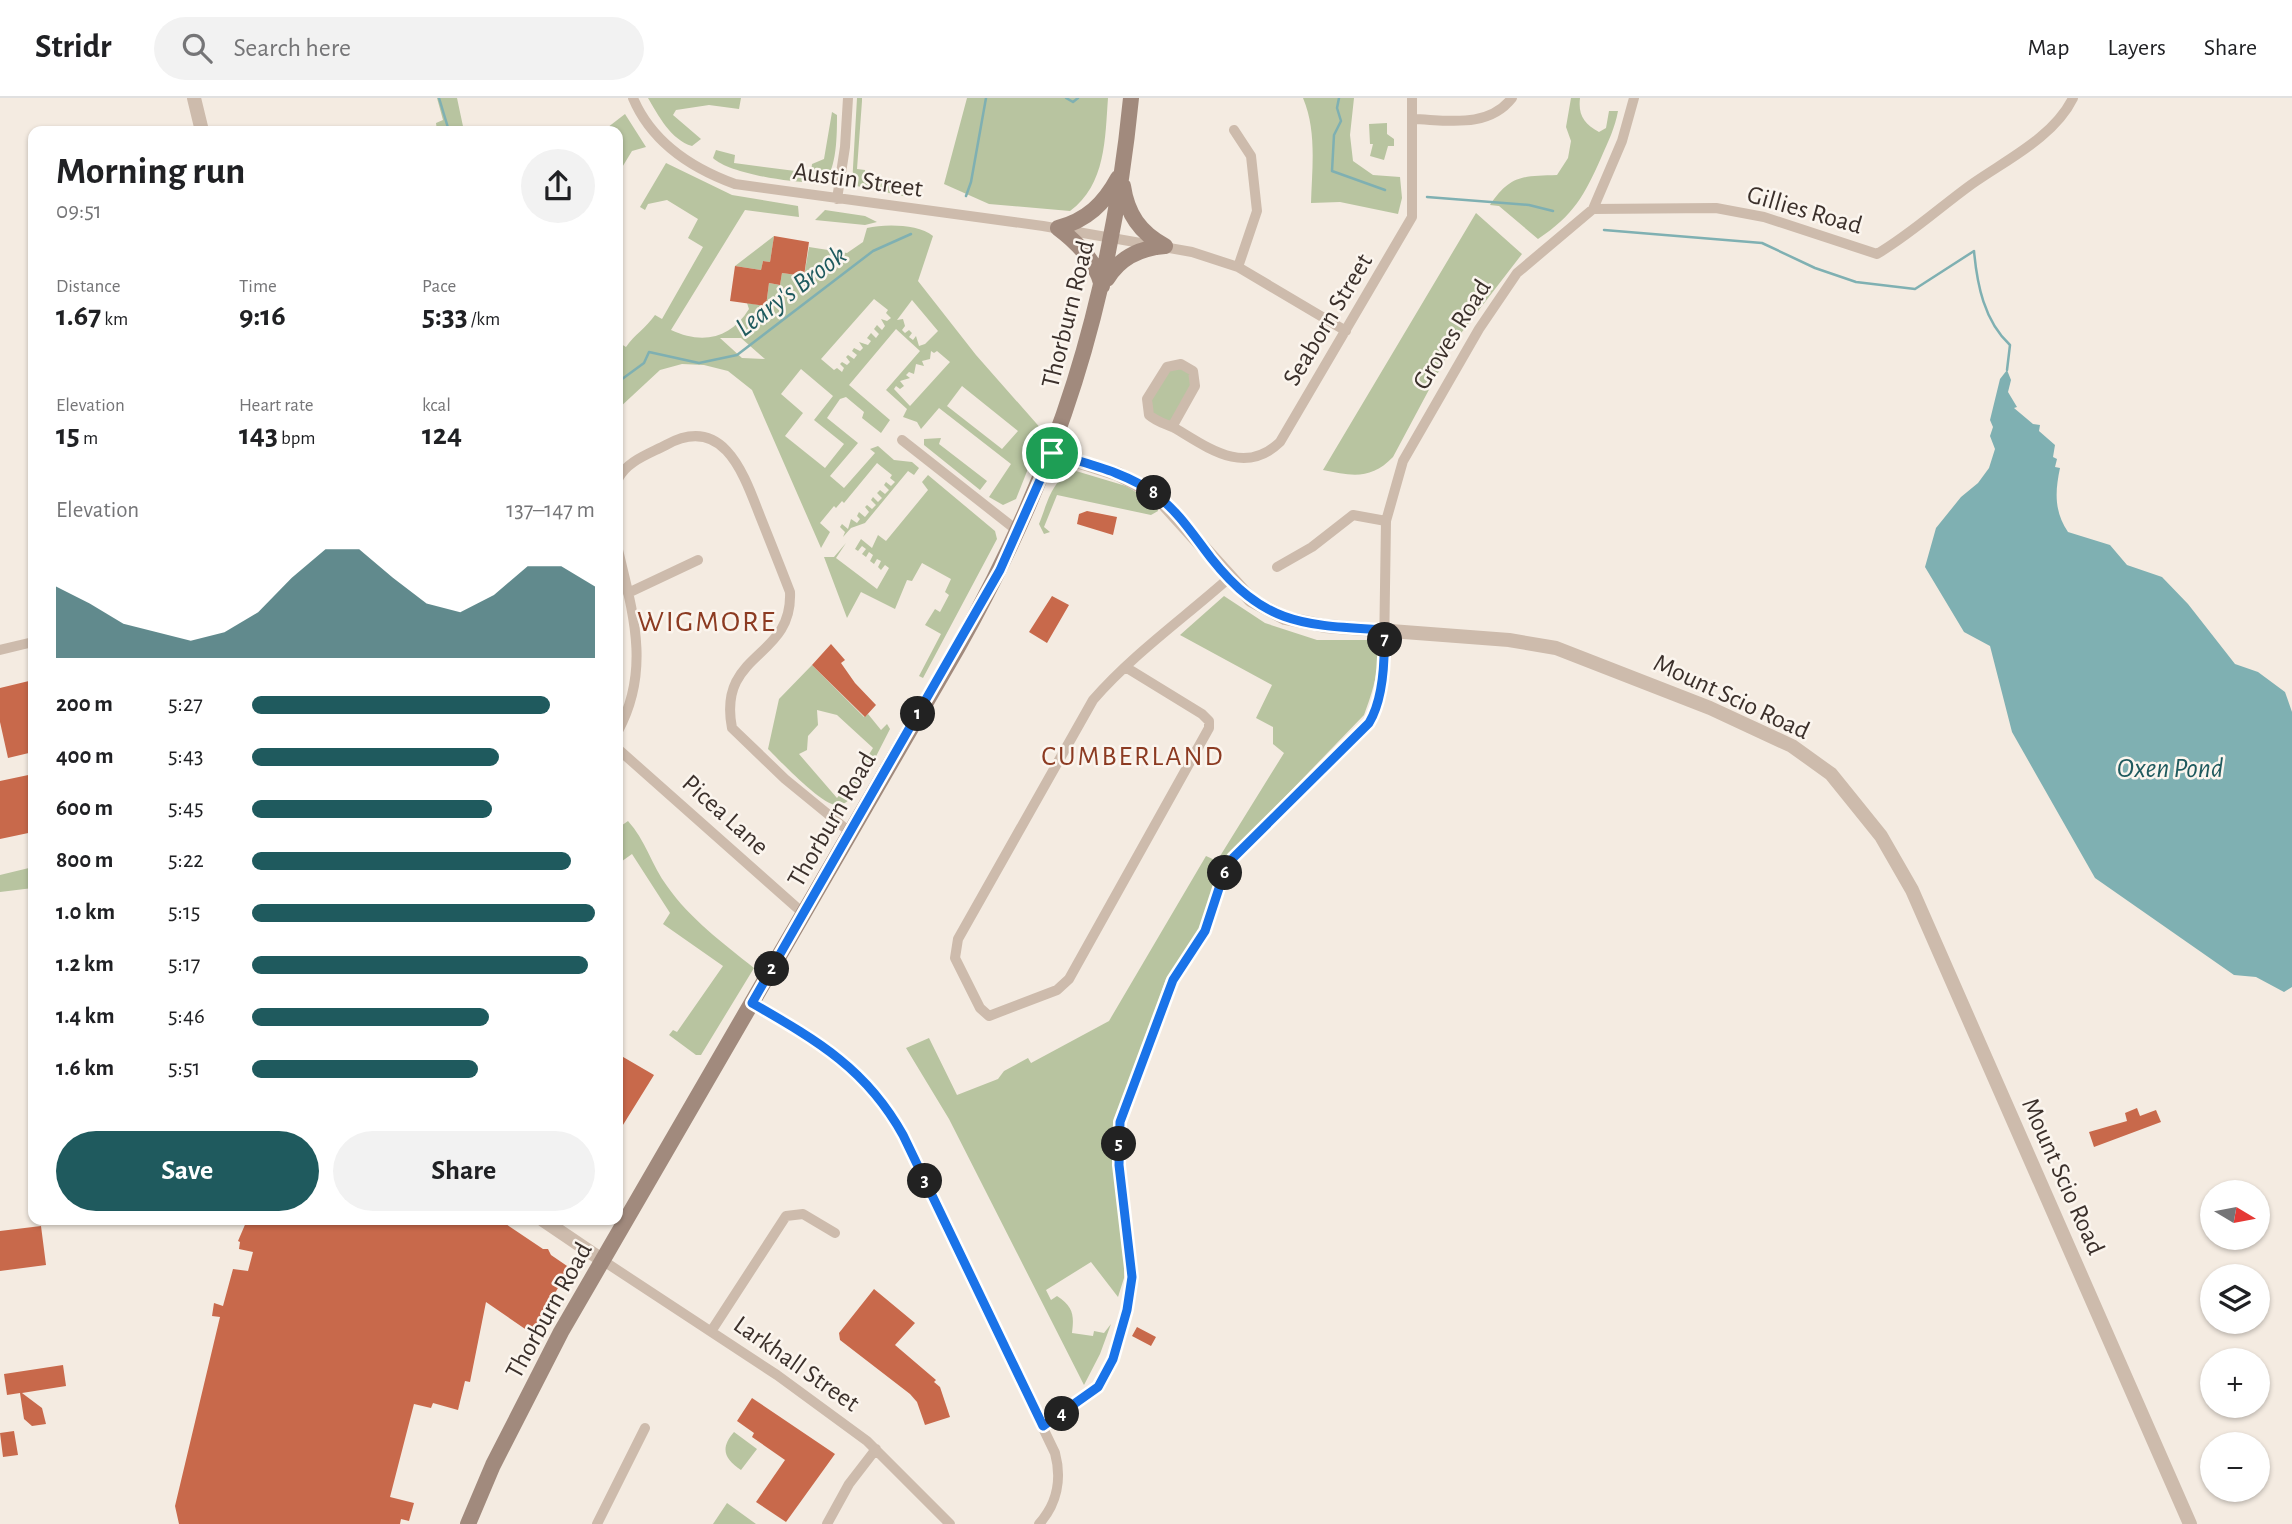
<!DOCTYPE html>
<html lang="en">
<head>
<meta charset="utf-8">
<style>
	body { margin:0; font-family:"Alegreya Sans",sans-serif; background:#f2f2f2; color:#202124; height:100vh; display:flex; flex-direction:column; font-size:26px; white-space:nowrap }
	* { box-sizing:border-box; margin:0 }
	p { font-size:23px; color:#757577 }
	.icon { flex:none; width:38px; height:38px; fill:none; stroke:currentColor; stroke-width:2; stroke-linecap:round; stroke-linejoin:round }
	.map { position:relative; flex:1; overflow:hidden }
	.details { position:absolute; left:28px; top:28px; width:595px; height:1099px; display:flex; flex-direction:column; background:#fff; border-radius:14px; box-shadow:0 2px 5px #0004 }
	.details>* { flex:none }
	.needle { width:46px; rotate:100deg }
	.controls { position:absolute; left:2200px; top:1082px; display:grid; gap:14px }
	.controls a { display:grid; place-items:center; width:70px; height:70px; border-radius:50%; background:#fff; box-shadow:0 2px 5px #0004; font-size:35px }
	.pin { position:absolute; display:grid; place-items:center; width:60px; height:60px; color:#fff; margin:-30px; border:4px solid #fff; border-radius:50%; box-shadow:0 2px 7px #0007 }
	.km { position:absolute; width:35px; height:35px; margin:-18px; border-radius:50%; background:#222; color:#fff; font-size:19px; line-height:35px; text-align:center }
	.round { display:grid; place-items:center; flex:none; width:74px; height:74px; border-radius:37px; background:#f2f2f2 }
	.overview { display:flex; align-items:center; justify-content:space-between; height:119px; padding:0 28px }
	h1 { font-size:38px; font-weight:600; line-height:52px }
	.figures { display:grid; grid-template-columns:repeat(3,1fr); gap:10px; height:119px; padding:7px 28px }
	.figures div { display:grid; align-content:center }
	.figures b { font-size:30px; font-weight:600 }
	.figures small { font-size:19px; font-weight:400 }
	.figures p { font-size:19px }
	.chart { height:196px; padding:14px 28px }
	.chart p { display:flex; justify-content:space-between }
	.chart svg { width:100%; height:126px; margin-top:7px; fill:#1f5a5e; opacity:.7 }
	.action { display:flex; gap:14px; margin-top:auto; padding:14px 28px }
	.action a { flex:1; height:80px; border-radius:42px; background:#1f5a5e; color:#fff; font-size:28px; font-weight:600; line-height:80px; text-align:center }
	.action a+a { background:#f2f2f2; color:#202124 }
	ul { padding:0 28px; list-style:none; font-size:23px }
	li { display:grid; grid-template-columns:112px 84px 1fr; align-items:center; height:52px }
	li i { height:18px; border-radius:9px; background:#1f5a5e }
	header { display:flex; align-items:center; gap:42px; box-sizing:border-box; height:98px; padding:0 35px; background:#fff; border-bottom:2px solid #e0e0e0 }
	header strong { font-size:33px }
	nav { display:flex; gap:38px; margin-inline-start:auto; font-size:24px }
	.search { width:490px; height:63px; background:#f2f2f2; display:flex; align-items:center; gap:18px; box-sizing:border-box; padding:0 24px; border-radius:38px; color:#757577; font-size:26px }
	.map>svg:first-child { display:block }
</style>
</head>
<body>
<header>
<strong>Stridr</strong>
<div class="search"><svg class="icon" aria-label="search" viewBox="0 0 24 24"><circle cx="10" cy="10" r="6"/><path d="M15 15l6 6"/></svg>Search here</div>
<nav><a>Map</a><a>Layers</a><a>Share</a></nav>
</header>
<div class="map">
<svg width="2292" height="1426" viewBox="0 0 2292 1426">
	<rect width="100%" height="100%" fill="#f4ebe1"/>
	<path fill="#b8c4a0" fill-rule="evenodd" d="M437,0h20l7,33h-27l-1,-8 7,-3z
		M648,0h93l-2,11 -30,-4 -33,5 -3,5 28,24 -9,7c-21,-6 -34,-31 -44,-48z
		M857,0h5v3l-5,68 8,1v9l53,5 -5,11 -5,2 -56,-12z
		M967,0h141c-3,40 -2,87 -38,113l-81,-7 -45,-20z
		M1303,0h51l-4,37 3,26 20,14 27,2 2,21 -4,16 -58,-12 -29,1c1,-35 6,-72 -8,-105z
		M1571,0h9c-2,17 4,26 19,34l7,-4 3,-17h9c-3,17 -10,31 -17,47 -17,38 -27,57 -63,81l-39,-33 -9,-1c20,-30 33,-29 67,-30l11,-17 3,-17 -5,-14z
		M832,14l5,3c0,19 0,54 -13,67 -23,3 -95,-8 -111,-24l3,-8 19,5 -1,8 77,10 1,-9 12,-5z
		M625,16l21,33 -14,4 -14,23v-43h-15z
		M1387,25v11l7,5v7h-6l-4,14 -14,-4 3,-12h-3l-1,-20z
		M666,65l66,32 66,11 1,11 -54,-7 -74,120c32,15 60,8 78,-21l-2,-6 19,3 3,-23 11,2 2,-12 22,3 5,-29 38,6 16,-11 4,-14c18,-4 51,-4 66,8l-15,45 58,74 67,76 -27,68 -13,6 -14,-8 22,-33 -72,-56 -18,21 -4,-7 -14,-5 4,-8 -21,-19 34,-39 -24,-22 -47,56 41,35 -9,13 -19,-15 2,-6 -18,-15 -6,2 -13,19 31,25 -28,33 14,12 31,-35 -5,-4 8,-3 16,14 18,2 7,6 -5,7 -6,-4 -43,52 -14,5 -8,9 2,-5 -5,-5 2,-3 6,5 3,-10 6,4 3,-4 -3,-3 2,-4 6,5 4,-5 -4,-5 2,-2 5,4 4,-4 -5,-5 2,-3 5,5 4,-4 -5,-5 3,-3 5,4 4,-4 -5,-5 2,-3 5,4 4,-4 -5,-4 2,-3 -15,-12 -33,40 -2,-2 -6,7 -2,-2 -14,17 10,9 -9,16 -69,-158 -24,-19 -24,-6 -22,-1 -22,6 -42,39v-67l8,5c8,-12 20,-19 29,-32l7,4 41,-72 -15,-9 10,-19 -31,-19 -19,4 -3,6 -5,-3zM874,201l14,11 -2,3 5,5 -4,3 -6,-2 4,7 -3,4 -5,-5 -3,4 5,5 -3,4 -5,-5 -4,5 4,3 -3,4 -9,-3 4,6 -3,3 -6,-3 -2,3 5,4 -3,4 -6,-4 -2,2 4,5 -3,3 -5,-3 -2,2 4,4 -2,4 -5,-4 -3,2 -13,-11zM912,202l26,31 -13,13 -6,2 -3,-10 -3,4 -4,-3 3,-4 -3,-3 -4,3 -3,-3 3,-4 -2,-7 -6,1zM720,240h21l24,21 -23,-1zM931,253l3,2 3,-2 13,11 -40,44 -16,-17 2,-3 4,3 4,-3 -4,-5 10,-3 -4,-3 3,-3 5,2 2,-10 8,2 -2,-5 8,-2zM801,271l32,27 -19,24 30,24 -19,24 -40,-32 18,-23 -22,-19zM962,288l56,45 -16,18 -55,-43z
		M825,112l40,6 12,6 -12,3 -50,-5z
		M1476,115l46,41 -67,87 -62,116c-22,23 -41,19 -70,13z
		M774,138l-4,26 -7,-1 -2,9 -26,-4z
		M1181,266l14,16 -23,47 -16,-6 -9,-22 20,-32z
		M941,340l-2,6 48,37 -7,9 -56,-45v-6z
		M1076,373l50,15 30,18 2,7 -7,4 -94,-20 -13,32 6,5 -6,2 -5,-10c8,-19 13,-48 37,-53z
		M928,377l67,56 2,8 -74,139 -4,-2 22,-42 -16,-9 10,-16 5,3 9,-17 -4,-3 6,-13 -29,-16 -10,18 -5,-1 -12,29 -34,-17 -14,26 -23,-61h10l12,-14 -10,15 41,31 12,-21 -4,-3 -4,5 -3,-3 3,-6 -4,-2 -3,5 -4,-3 3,-6 -4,-3 -3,5 -4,-3 4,-5 -4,-3 -4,5 -3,-2 6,-10 11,9 6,-13 8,6 42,-51 -6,-8z
		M1224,498l41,27 52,17h52l8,4c4,22 -5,50 -13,71l-139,144 -26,72 -33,48 -51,146 -3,34 12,99v20l-6,19 -27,-35 -45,28 5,10 6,-4c17,11 17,20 15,37l21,3 1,-5 10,2 7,-9 -11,30 -16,31 -135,-266 -43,-71 23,-10 28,57 41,-16 6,-8 24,-13 3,5 78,-42 97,-165 11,5 67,-108 -11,-9v-17l-17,-9 16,-33 -92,-50z
		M812,567l52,52 4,-3 13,16 6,-6 3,5 -23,45 -7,-5 13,-21 -36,-33 -20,-5 1,15 -10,11 -1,14 -8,4 38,44 15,-18 9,5c-7,9 -12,20 -25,20 -14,0 -56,-44 -68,-56l11,-50z
		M628,723c17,18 24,45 39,65 23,33 56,57 87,82l-53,87h-5l-27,-20 4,-5 4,2 46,-66 -60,-42 7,-11 -38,-59 -14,10v-36z
		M33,769v21l-33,4v-17z
		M734,1334l23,17 -16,21c-17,-11 -21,-22 -7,-38z
		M727,1405l29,21h-43z"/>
	<path fill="#7fb0b2" d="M2007,272l4,10 -3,12 9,15 -3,1 19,16 7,1 -1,6 16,14 -2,12 4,2 -2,8 5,1c-5,24 -6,43 8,64l42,13 17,20 35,12 26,27 47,60 23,8 27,20 7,20v275l-8,5 -28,-15 -22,-2 -139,-97 -83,-146 -22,-86 -26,-14 -39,-65 11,-39 25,-31 17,-14 11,-15 6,-19 -5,-13 3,-9 -3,-7 10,-41z"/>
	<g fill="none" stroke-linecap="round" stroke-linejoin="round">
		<path stroke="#7fb0b2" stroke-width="2.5" d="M439,0l10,33
			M1066,0l7,4 5,-4
			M1339,0l-2,10 4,13 -7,14 -2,36 53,19
			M966,98l5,-14 15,-84
			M1427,99l102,8 24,6
			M1604,132l158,13 53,25 41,14 59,7 59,-38c3,33 10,70 36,94l-3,25
			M618,284l26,-19 5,-11 50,11 38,-8 136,-104 38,-17"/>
	</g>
	<path fill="#c8694b" d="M774,138l35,6 -5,34 -22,-3 -2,12 -11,-2 -3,23 -36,-5 5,-35 26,4 2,-9 7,1z
		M1087,413l30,6 -4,18 -36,-11 2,-10z
		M1052,498l17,9 -22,38 -18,-11z
		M831,546l14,16 -4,3 14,20 21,22 -11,12 -53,-52z
		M33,582v72l-25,6 -8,-36v-34z
		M33,676v58l-33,7v-58z
		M618,956l36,21 -36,58z
		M2137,1010l3,8 16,-6 5,12 -67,25 -5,-15 38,-11 -2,-8z
		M247,1122h253l43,29h5l3,6 19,13 -39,65 -45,-31 -16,80 -5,-1 -7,29 -25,-7 -2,5 -17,-4 -24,93 24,6 -5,18 -8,-2 -1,5h-221l-4,-18 45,-189 -8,-1 2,-13 9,3 10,-37 15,2 5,-19 -14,-3 1,-7 -2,-1z
		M41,1128l5,39 -46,6v-40z
		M874,1191l41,34 -20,22 41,35 -2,2 6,5 10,30 -25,8 -8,-23 -7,-8 -70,-54 -1,-7z
		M1137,1229l19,10 -5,9 -19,-10z
		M63,1267l3,21 -44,7 20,15 4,16 -14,2 -8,-7 -4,-26 -13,2 -3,-21z
		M752,1300l83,56 -49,68 -30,-20 29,-42 -33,-23 2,-4 -17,-12z
		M14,1333l4,24 -15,2 -3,-24z"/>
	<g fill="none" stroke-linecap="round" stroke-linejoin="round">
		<path stroke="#cdbbac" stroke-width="10" d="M633,0c19,45 58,70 102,86l308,42 149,26 46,15 108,64
			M1413,21c34,1 75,10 99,-21
			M1234,32l17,26 6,55 -19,56
			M837,101l8,-52 3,-49
			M1593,111l123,-1 48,9 113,37c34,-20 63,-47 95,-70 34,-24 82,-47 101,-86
			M1172,329l23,-41 -2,-15 -12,-7 -14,3 -20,32 2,16c9,8 19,9 29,15 33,20 68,45 102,12l132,-225v-119
			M902,342l117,92
			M618,381c9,-18 31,-25 48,-34 58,-32 78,30 94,71 10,25 20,50 30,76 3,68 -73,59 -58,136l53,51 66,54
			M618,452c15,63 33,120 0,181
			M1277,469l35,-20 41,-32 33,6
			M628,495l70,-33
			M0,552l33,-8
			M1127,570l75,46 7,7v7l-140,251 -12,11 -68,26 -9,-8 -25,-50 3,-19 135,-239c39,-45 91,-82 136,-122
			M618,651l186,165
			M753,905c64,38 102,57 144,121l158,329c7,26 2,51 -16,71
			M602,1162l175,115 90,66 83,83
			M712,1232l74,-114 17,-2 32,19
			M1043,1328l55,-39 15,-28 14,-49 5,-33 -13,-112 1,-43 45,-125 8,-17 32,-49 19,-58 9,-15 136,-135 9,-19 6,-51 2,-132 17,-60 76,-132 38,-56 76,-64 29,-68 12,-43
			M597,1426l48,-96
			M827,1426l22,-40 27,-35"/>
		<path stroke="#cdbbac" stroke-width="14" d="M194,0l8,33
			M1052,355l66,21 37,20 96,106 34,18 40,8 184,14 47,8 154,60 82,38 39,28 21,26 29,36 31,54 278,634
			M543,1122l59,40"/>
		<path stroke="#a18a7d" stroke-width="16" d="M1123,88c4,28 17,47 42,60
			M1058,130c29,-8 46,-24 60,-50
			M1058,130c20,15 38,33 44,58
			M1107,181c13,-22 33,-31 58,-33
			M468,1426l25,-59 68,-133 397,-685c100,-178 153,-346 173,-549"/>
	</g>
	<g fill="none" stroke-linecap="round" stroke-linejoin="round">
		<g stroke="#fff" stroke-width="14">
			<path id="route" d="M1052,355c35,11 74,19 103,41 23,17 39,42 56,64 54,68 93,67 173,72 1,29 0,68 -15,93l-136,135 -9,15 -19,58 -32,49 -53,142 -1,43 13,112 -5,33 -14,49 -15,28 -55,39 -140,-291c-37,-67 -87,-95 -151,-132l248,-433z"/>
		</g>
		<use href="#route" stroke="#1a73e8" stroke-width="9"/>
	</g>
	<g text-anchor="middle" stroke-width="5" stroke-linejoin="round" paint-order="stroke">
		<g font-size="26" fill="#3b302b" stroke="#fbf5ee">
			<text transform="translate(858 81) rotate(8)" y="9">Austin Street</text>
			<text transform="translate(1805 111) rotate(16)" y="9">Gillies Road</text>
			<text transform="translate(1067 216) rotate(-76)" y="9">Thorburn Road</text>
			<text transform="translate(1327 221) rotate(-59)" y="9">Seaborn Street</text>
			<text transform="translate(1451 236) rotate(-58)" y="9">Groves Road</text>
			<text transform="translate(1732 598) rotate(25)" y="9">Mount Scio Road</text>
			<text transform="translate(726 716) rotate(42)" y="9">Picea Lane</text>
			<text transform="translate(831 721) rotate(-60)" y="9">Thorburn Road</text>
			<text transform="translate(2064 1078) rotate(66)" y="9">Mount Scio Road</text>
			<text transform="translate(548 1212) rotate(-61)" y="9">Thorburn Road</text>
			<text transform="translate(797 1265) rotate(35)" y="9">Larkhall Street</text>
		</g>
		<g font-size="28" font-style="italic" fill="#1f5a5e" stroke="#fbf5ee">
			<text transform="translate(790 192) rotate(-37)" y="10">Leary's Brook</text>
			<text x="2170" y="679">Oxen Pond</text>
		</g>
		<g font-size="28" letter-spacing="2" fill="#8c3b22" stroke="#fbf5ee">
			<text x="1133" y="667">CUMBERLAND</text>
		</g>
		<g font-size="30" letter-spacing="2" fill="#8c3b22" stroke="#fbf5ee">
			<text x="707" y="533">WIGMORE</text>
		</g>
	</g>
</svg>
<div class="controls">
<a><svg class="needle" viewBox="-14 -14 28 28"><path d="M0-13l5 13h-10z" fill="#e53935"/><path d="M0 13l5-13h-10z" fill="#757577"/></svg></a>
<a><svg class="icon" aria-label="layers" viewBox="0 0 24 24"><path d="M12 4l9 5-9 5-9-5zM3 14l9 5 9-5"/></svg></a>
<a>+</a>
<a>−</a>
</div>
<div class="pin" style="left:1052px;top:355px;background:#1e9e55"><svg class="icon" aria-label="arrive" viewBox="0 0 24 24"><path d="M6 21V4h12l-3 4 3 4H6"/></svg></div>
<b class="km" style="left:918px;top:616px">1</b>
<b class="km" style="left:772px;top:871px">2</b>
<b class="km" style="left:925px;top:1083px">3</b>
<b class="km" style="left:1062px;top:1316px">4</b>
<b class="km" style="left:1119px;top:1046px">5</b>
<b class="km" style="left:1225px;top:775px">6</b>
<b class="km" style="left:1385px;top:542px">7</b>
<b class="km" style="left:1154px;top:395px">8</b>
<section class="details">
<div class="overview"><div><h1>Morning run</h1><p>09:51</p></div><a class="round"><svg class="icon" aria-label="share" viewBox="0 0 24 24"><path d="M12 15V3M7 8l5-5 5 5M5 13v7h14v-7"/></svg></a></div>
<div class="figures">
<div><p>Distance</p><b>1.67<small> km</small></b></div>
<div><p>Time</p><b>9:16</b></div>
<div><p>Pace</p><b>5:33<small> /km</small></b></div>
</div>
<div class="figures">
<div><p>Elevation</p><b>15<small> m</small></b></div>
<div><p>Heart rate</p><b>143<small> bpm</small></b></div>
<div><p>kcal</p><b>124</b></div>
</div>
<div class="chart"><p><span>Elevation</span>137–147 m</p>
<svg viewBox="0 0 160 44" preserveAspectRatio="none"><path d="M0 44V19L10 25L20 32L30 35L40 38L50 35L60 28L70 16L80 6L90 6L100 16L110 25L120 28L130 22L140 12L150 12L160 19V44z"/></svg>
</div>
<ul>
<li><b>200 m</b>5:27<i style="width:87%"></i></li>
<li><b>400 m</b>5:43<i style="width:72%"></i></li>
<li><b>600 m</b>5:45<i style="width:70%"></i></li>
<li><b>800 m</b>5:22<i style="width:93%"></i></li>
<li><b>1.0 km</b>5:15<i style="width:100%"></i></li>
<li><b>1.2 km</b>5:17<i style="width:98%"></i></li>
<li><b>1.4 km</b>5:46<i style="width:69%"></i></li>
<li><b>1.6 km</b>5:51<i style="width:66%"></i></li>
</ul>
<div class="action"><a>Save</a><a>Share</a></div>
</section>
</div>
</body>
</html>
